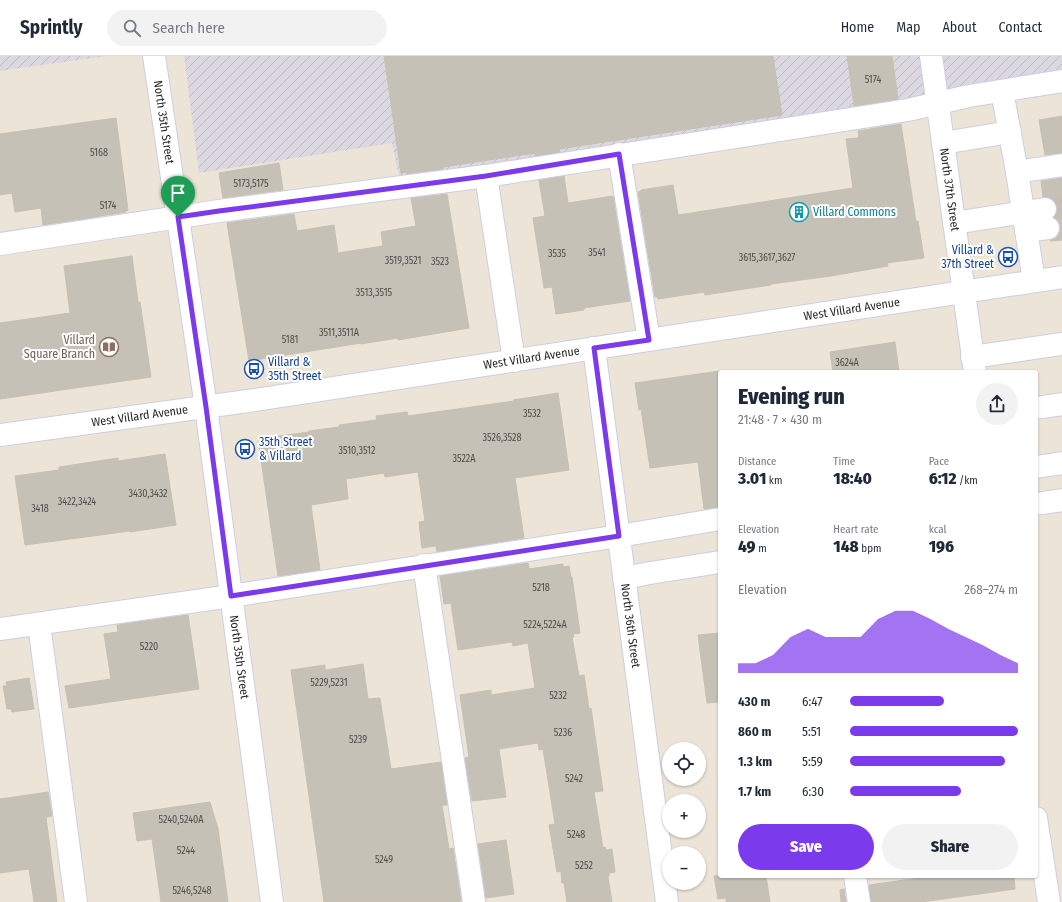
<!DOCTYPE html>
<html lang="en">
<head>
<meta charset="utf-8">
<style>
	body { margin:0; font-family:"Fira Sans Condensed",sans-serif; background:#f2f2f3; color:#1f2937; height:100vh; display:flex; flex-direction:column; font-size:15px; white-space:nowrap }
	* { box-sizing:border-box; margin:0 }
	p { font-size:13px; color:#747a83 }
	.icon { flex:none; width:22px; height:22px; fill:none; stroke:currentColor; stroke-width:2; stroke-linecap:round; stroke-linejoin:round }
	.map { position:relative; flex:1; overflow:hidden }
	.drawer { position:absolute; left:718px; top:314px; width:320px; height:508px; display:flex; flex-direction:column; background:#fff; border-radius:4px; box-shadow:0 1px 3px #0004 }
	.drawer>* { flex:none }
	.controls { position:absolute; left:662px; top:686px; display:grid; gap:8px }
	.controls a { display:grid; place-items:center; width:44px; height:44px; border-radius:50%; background:#fff; box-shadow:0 1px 3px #0004; font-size:20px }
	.pin { position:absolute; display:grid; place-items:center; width:34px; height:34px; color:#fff; margin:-41px -17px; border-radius:50% 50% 50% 0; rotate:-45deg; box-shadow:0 0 4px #0007 }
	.pin .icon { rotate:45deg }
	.round { display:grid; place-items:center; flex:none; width:42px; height:42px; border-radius:21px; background:#f2f2f3 }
	.headline { display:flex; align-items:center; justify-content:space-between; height:68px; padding:0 20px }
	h1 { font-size:22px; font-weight:800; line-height:30px }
	.stats { display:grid; grid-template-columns:repeat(3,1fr); gap:6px; height:68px; padding:4px 20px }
	.stats div { display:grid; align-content:center }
	.stats b { font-size:17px; font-weight:800 }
	.stats small { font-size:11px; font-weight:400 }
	.stats p { font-size:11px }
	.chart { height:112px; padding:8px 20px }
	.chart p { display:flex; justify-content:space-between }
	.chart svg { width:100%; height:72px; margin-top:4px; fill:#7c3aed; opacity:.7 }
	.primary-button { display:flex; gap:8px; margin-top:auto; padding:8px 20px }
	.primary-button a { flex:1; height:46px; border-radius:24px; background:#7c3aed; color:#fff; font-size:16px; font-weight:800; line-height:46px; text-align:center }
	.primary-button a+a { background:#f2f2f3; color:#1f2937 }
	ul { padding:0 20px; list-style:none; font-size:13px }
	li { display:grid; grid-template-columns:64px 48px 1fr; align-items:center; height:30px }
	li i { height:10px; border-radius:5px; background:#7c3aed }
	header { display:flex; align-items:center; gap:24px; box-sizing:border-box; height:56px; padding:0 20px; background:#fff; border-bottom:1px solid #e0e1e3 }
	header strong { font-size:19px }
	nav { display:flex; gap:22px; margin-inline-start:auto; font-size:14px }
	.search { width:280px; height:36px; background:#f2f2f3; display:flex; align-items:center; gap:10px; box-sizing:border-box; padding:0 14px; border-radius:22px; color:#747a83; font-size:15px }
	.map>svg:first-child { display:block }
</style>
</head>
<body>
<header>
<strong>Sprintly</strong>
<div class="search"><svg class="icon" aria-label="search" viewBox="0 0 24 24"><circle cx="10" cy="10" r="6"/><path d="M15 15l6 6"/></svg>Search here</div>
<nav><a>Home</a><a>Map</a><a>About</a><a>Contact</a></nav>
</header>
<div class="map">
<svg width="1062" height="846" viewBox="0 0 1062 846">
	<defs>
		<pattern id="industrial-furrows" width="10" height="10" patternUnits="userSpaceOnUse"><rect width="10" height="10" fill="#dcd8e2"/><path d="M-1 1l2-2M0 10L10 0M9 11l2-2" fill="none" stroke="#bdb9c2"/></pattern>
	</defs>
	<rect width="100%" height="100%" fill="#ebe4d7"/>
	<path fill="url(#industrial-furrows)" d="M0,0h107l-107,15z
		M184,0h878v25l-662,100 -8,-38 -193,30z"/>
	<path fill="#c6c1b7" stroke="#c6c0b1" d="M384,0h389l9,59 -223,34 1,3 -25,4v-3l-92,14v2l-36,5v-2l-6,1z
		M847,0h45l6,43 -44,7z
		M1062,60v37l-17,2 -6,-35z
		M116,62l12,92 -2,1v1l-83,13 -2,-17 -26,4 -3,-19 -12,2v-61z
		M901,68l15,98 2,-1 6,37 -37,5 1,3 -57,10 -60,8v1l-66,10 -1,-3 -46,7v-2h-3l-17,-105 3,-1v-1l32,-5 5,30 175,-27 -7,-49 13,-1 -1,-7z
		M279,107l4,27 -60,8 -4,-25z
		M564,120l4,27 45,-7 17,105 -46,7v2l-28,4 -4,-27 -8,1 -11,-70 12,-2 -6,-36z
		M1062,122v62l-11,1 -1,-1 6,-2 4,-6v-6l-2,-5 -4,-4 3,-4v-6l-3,-6 -4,-3 -7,-1 -2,-16z
		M447,138l22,134 -71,12v-2l-37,6v-1l-112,18 -22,-138 67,-9 3,17 37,-6 4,28 45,-7 -2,-14 35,-6 -5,-28z
		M132,200l6,46h2l11,75 -151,22v-76l70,-10 -6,-47z
		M895,286l4,30h-66l-3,-20z
		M720,315v136l-16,2 -6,-47 -48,6 -9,-59 -2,1 -4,-27z
		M558,337l11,77 -54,8 9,60 -87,14 -1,-6 -14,2 -3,-26 6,-1 -7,-49 -33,5 -1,-4 -38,6 2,20 -37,6 9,65 -42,6 -20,-137 51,-7v-1l30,-4v-2l38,-5 -1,-4 31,-4 1,4 106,-15 -1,-1z
		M165,398l11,71 -46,7v-1l-105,14 -10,-69 44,-6v-3l59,-9v3z
		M528,507l1,6 34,-5v3l6,-1 2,11h1l8,56 -7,1 1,3h-2l7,39 5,-1 5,34 2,-1 12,83 -9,1 9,56 2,-1 1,3 6,-1 3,23 -6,1v3l-1,1 4,25h-45l-3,-19h-2l-1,-12 -4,1 -8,-47 6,-1 -12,-75 -4,1 -1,-7 -39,6 7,48 -34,4 -7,-43 4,-1 -9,-62 31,-5v5l44,-7 -7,-45 -15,3 -1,-4 -54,8 -7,-47 -7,1 -4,-28z
		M188,559l11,74 -130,19 -4,-22 46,-7 -7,-45 14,-2 -1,-7z
		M720,577v69l-13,1 -9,-68z
		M363,608l5,35 12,-1 11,71 50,-7 6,43h-5l7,44 4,-1 8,53 -6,1h-131l-33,-232 34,-5v5z
		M29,622l5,31 -22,3 -1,-3h-4l-4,-23h4l-1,-4z
		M48,736l4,24 -6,1 11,85h-23l-5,-33 -29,4v-74z
		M210,746l8,27 10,73h-67l-9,-63 -15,2 -4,-28z
		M506,784l8,54 -28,4 -8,-54z
		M714,820h52l4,26h-44v-4l-8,1z
		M933,820h81l1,13 -94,13h-50l-2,-17z
		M844,833l2,13h-5l-1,-12z"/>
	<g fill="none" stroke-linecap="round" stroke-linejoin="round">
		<path stroke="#c4beb4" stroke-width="22" stroke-dasharray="22 11" stroke-linecap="butt" d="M1045,153l17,-2"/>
		<g stroke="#cccee2" stroke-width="24">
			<g id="minor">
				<path id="s1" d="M154,0l52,351 66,495"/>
				<path id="s2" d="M931,0l44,316"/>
				<path d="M1002,35l15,81 45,-7"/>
				<path d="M943,87l67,-11"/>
				<path d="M619,98l30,186"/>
				<path d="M1017,116l17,109"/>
				<path d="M486,120l28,185"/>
				<path d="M954,167l91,-14"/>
				<path d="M1026,175l22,-3"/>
				<path d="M0,188l219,-33 267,-35 422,-66 61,-14 93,-15"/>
				<path id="s3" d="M594,292l73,554"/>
				<path d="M972,301l90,-13"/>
				<path d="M1036,352l26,-4"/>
				<path id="s4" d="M0,379l248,-34 814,-124"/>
				<path d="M1036,411l26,-4"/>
				<path d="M1036,448l26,-4"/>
				<path d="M424,509l50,337"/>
				<path d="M624,522l26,-5 70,-11"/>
				<path d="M39,568l37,278"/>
				<path d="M0,573l231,-33 388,-60 101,-17"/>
				<path d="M1036,762l13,84"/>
				<path d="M855,820l4,26"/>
			</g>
		</g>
		<use href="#minor" stroke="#fff" stroke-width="22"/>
	</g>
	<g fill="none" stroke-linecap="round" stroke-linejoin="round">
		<g stroke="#fff" stroke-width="8">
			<path id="route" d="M619,98l30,186 -55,8 25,188 -388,60 -25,-189 -28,-190 41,-6 267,-35z"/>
		</g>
		<use href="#route" stroke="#7c3aed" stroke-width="5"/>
	</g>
	<defs>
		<g id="building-ring" transform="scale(1)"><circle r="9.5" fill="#fff" stroke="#0f9aa8" stroke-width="1.5"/><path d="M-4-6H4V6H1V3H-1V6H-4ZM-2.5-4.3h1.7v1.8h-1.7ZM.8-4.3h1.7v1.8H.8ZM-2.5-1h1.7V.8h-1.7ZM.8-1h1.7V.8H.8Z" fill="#0f9aa8"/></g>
		<g id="bus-ring" transform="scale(1)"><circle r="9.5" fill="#fff" stroke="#1a4fb4" stroke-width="1.5"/><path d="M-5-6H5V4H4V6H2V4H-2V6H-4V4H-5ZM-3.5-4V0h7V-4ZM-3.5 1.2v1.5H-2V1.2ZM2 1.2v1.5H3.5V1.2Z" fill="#1a4fb4"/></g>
		<g id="library-ring" transform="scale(1)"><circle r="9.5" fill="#fff" stroke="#8d6e63" stroke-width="1.5"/><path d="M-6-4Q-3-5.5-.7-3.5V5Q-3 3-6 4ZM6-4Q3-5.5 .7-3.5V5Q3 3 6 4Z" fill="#8d6e63"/></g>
	</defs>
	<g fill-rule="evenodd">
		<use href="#building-ring" x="799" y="156"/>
		<use href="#bus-ring" x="1008" y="201"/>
		<use href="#library-ring" x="109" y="291"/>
		<use href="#bus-ring" x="254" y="313"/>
		<use href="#bus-ring" x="245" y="393"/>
	</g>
	<g text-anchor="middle" stroke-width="4" stroke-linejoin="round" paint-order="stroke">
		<g font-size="10" fill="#4f4e4b">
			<text x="873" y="27">5174</text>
			<text x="99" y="100">5168</text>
			<text x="251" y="131">5173,5175</text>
			<text x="108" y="153">5174</text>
			<text x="597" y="200">3541</text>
			<text x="557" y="201">3535</text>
			<text x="767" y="205">3615,3617,3627</text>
			<text x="403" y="208">3519,3521</text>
			<text x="440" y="209">3523</text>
			<text x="374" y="240">3513,3515</text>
			<text x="339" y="280">3511,3511A</text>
			<text x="290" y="287">5181</text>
			<text x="847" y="310">3624A</text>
			<text x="532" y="361">3532</text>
			<text x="502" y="385">3526,3528</text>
			<text x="357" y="398">3510,3512</text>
			<text x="464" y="406">3522A</text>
			<text x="148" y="441">3430,3432</text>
			<text x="77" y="449">3422,3424</text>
			<text x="40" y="456">3418</text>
			<text x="541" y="535">5218</text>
			<text x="545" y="572">5224,5224A</text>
			<text x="149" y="594">5220</text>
			<text x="329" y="630">5229,5231</text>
			<text x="558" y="643">5232</text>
			<text x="563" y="680">5236</text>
			<text x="358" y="687">5239</text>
			<text x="574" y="726">5242</text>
			<text x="181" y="767">5240,5240A</text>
			<text x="576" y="782">5248</text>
			<text x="186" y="798">5244</text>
			<text x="384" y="807">5249</text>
			<text x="584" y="813">5252</text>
			<text x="192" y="838">5246,5248</text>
		</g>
		<g font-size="12" fill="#272727" stroke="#fff">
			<text dy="4" stroke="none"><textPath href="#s1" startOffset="67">North 35th Street</textPath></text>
			<text dy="4" stroke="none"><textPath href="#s2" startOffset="135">North 37th Street</textPath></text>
			<text dy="4" stroke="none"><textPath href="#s4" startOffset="861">West Villard Avenue</textPath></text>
			<text dy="4" stroke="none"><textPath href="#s4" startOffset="537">West Villard Avenue</textPath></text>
			<text dy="4" stroke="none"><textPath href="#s4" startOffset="141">West Villard Avenue</textPath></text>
			<text dy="4" stroke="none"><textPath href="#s3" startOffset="280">North 36th Street</textPath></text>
			<text dy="4" stroke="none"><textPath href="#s1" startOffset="607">North 35th Street</textPath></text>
		</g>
		<g font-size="12" fill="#0d838f" stroke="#fff" text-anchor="start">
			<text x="813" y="160">Villard Commons</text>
		</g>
		<g font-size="12" fill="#164399" stroke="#fff" text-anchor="start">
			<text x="994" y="198" text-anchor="end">Villard &amp;<tspan x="994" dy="14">37th Street</tspan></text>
			<text x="268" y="310">Villard &amp;<tspan x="268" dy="14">35th Street</tspan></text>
			<text x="259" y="390">35th Street<tspan x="259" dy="14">&amp; Villard</tspan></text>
		</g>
		<g font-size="12" fill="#785e54" stroke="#fff" text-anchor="end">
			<text x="95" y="288">Villard<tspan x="95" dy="14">Square Branch</tspan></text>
		</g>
	</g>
</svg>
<div class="controls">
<a><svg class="icon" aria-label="locate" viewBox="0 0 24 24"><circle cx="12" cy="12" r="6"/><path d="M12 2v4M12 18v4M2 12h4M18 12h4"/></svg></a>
<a>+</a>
<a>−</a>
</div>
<div class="pin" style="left:178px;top:161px;background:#1e9e55"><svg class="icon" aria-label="arrive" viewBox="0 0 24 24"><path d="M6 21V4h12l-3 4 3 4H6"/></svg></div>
<section class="drawer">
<div class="headline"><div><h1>Evening run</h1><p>21:48 · 7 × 430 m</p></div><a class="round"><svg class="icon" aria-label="share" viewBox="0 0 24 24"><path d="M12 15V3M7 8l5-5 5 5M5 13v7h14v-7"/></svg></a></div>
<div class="stats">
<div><p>Distance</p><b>3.01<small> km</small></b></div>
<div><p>Time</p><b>18:40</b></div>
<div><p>Pace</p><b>6:12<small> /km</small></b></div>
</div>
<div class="stats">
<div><p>Elevation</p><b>49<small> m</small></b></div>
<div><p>Heart rate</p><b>148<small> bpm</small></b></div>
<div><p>kcal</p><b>196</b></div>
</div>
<div class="chart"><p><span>Elevation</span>268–274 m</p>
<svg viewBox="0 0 160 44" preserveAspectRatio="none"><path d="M0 44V38L10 38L20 33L30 22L40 17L50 22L60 22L70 22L80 11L90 6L100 6L110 11L120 17L130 22L140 27L150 33L160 38V44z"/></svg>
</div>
<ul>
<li><b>430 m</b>6:47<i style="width:56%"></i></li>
<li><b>860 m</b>5:51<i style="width:100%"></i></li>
<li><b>1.3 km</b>5:59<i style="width:92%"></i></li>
<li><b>1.7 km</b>6:30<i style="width:66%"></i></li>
</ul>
<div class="primary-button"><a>Save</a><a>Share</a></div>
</section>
</div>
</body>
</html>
